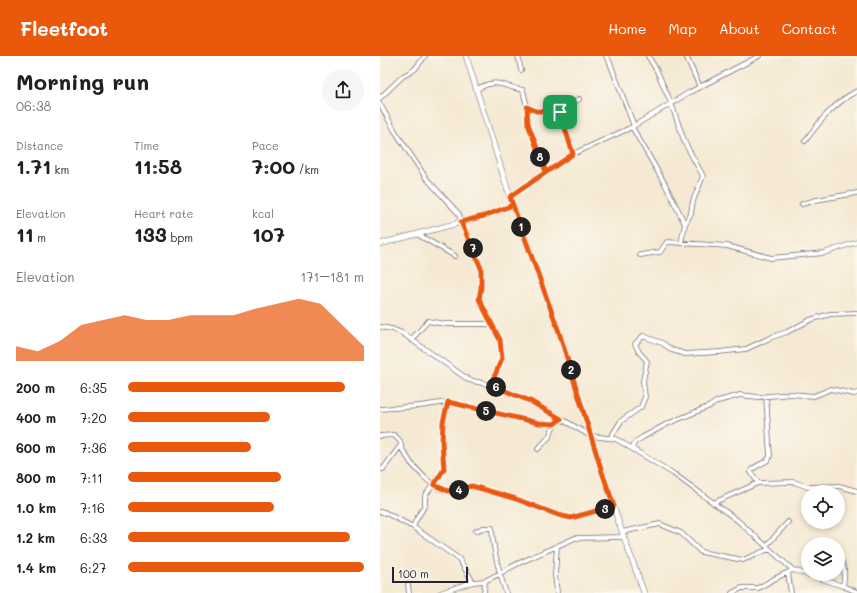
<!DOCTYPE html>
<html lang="en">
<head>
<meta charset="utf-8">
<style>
	body { margin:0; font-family:Mali,sans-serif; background:#f6f6f6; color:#202124; height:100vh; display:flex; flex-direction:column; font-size:15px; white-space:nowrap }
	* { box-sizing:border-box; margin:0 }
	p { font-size:13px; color:#757577 }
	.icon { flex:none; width:22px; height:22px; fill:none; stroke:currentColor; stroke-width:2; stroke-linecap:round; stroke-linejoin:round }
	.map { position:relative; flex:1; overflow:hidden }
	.panel { display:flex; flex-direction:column; background:#fff; width:380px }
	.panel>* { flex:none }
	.fabs { position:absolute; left:421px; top:429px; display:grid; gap:8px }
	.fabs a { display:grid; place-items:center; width:44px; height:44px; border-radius:50%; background:#fff; box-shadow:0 2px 6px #0003; font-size:20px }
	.scale { position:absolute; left:12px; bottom:10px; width:76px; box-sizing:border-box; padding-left:4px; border:2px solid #22223b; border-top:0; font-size:11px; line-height:14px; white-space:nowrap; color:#22223b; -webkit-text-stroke:3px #fbf7ec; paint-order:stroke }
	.pin { position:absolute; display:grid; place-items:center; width:34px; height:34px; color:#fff; margin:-17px; border-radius:8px; box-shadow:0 2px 6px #0006 }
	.km { position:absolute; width:20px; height:20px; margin:-10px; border-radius:50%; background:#222; color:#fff; font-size:11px; line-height:20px; text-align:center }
	.round { display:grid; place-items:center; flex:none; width:42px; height:42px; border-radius:21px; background:#f6f6f6 }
	.head { display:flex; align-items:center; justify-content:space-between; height:68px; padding:0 16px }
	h1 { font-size:22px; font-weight:700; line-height:30px }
	.figures { display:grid; grid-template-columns:repeat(3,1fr); gap:6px; height:68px; padding:4px 16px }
	.figures div { display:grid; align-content:center }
	.figures b { font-size:20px; font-weight:700 }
	.figures small { font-size:11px; font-weight:400 }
	.figures p { font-size:11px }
	.chart { height:112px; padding:8px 16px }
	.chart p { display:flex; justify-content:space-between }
	.chart svg { width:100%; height:72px; margin-top:4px; fill:#ea580c; opacity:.7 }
	ul { padding:0 16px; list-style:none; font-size:13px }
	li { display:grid; grid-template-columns:64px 48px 1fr; align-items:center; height:30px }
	li i { height:10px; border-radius:5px; background:#ea580c }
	header { display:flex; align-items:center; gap:24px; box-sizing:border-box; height:56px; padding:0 20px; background:#ea580c; color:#fff }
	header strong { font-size:19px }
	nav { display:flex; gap:22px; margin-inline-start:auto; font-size:14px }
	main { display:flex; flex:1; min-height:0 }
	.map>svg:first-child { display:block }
</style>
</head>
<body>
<header>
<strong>Fleetfoot</strong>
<nav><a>Home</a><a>Map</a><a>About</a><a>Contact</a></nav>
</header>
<main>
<section class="panel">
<div class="head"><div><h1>Morning run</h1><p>06:38</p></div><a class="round"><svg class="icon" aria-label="share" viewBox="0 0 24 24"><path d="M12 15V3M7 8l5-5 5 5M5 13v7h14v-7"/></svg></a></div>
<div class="figures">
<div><p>Distance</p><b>1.71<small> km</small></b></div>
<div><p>Time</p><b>11:58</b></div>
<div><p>Pace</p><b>7:00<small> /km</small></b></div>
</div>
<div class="figures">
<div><p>Elevation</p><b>11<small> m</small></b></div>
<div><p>Heart rate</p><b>133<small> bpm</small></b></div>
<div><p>kcal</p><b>107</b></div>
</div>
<div class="chart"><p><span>Elevation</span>171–181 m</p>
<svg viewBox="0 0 160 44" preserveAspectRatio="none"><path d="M0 44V35L10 38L20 32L30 22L40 19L50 16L60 19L70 19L80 16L90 16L100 16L110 12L120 9L130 6L140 9L150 22L160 35V44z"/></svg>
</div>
<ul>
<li><b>200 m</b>6:35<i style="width:92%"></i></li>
<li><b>400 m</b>7:20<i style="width:60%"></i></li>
<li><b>600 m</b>7:36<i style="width:52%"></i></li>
<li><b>800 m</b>7:11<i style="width:65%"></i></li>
<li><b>1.0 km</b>7:16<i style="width:62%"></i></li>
<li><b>1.2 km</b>6:33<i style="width:94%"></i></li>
<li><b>1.4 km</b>6:27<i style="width:100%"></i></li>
</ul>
</section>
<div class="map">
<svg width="477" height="537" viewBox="0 0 477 537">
	<rect width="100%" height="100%" fill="#fbf7ec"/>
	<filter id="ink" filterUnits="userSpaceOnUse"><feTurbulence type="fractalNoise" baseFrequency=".025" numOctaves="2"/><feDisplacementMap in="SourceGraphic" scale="8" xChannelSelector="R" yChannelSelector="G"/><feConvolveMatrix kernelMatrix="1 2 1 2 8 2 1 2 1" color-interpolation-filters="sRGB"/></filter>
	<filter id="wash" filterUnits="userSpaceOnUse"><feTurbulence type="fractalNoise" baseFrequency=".012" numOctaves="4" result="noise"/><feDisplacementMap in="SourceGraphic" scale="16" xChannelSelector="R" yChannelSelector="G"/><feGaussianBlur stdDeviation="0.9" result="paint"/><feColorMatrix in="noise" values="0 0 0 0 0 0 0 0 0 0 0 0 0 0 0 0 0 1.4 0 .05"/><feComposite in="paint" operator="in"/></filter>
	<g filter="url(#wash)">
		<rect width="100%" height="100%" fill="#f5e9d3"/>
	</g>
	<g filter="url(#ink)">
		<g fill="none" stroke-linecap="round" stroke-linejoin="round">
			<g stroke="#6c6870" stroke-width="5.5">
				<path id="minor" d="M138,0l3,14
					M226,0l4,7 24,63
					M268,0l9,15 14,32 14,40 18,33 -10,25 -2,12 -6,11 -4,19
					M306,0l14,31
					M97,33c22,-12 25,-2 46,1l4,17 1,17 18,48
					M0,42l23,-22 6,-3 6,-4 10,-13
					M0,48l15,27 31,47 33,36 2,8 20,46v20l-2,11 21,41 2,18 -11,27
					M147,51l9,4 24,1 19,-13
					M180,56l13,42
					M252,71l33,57 20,40
					M425,85c15,-20 30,-39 52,-50
					M130,141l61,-42 61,-28 58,-35 69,-36
					M422,148l14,-4 41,-7
					M37,178l38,22
					M260,199l20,-3 7,-10 60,4 44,12 53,-5 33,-11
					M0,271l12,2 10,4 67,47 22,5 39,16 61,35 25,3 58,35 63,46 56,50 50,16 14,6
					M31,284l17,-19 17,3h46
					M68,346c-7,27 -6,41 -4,67l-19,27v9l-9,15 -3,7 46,32 14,23
					M0,353l39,-3 29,-4 91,21 15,2 7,-6
					M0,380l14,-1 6,6 2,8 9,14 14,15 12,10 10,3 24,-5 45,13 42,16 13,3 43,-12
					M231,381l10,-16 20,-14 4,-10 -2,-16 4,-20 -8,-9 -4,-8 8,-8 19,7 10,7 13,4 34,-2 27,-3 26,-12 15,-5 23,-12 20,-6 27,-1
					M252,392l3,-6 8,-5 24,-13 43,-18 8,-5 22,-6 18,2 33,-3 23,2 17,-7 23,5 3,-1
					M158,393l11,-12 5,-12
					M0,413h3l18,-24
					M378,427l-7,-11 1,-3 16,-9 2,-4 -4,-60
					M333,447l45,-20 36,-1 14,5 31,-1 18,5
					M0,456h4l29,15
					M96,475l7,-3h9c1,23 7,44 14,65
					M242,476l38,-8 21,9 20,19 42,8 26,-11
					M177,490l-2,29 2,17
					M386,490l22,-24
					M458,500c8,12 7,16 5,30
					M408,517l3,20
					M28,529l1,8
					M60,537l33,-11 12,-1 34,-18 56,-25 49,-1
					M104,537l1,-12
					M352,537l10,-5h16l18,-10 17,-8"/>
			</g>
			<g stroke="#6c6870" stroke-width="6">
				<path id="tertiary" d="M86,0l44,141 49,135 43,140 20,60 22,61
					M0,188l104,-28 29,-11"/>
			</g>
			<use href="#minor" stroke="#fff" stroke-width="4"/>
			<use href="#tertiary" stroke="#fff" stroke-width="5"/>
		</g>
	</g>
	<g fill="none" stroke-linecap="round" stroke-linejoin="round" filter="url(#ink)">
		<g stroke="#fff" stroke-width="8">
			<path id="route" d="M180,56l13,42 -63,43 49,135 43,140 12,34 -43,12 -13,-3 -42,-16 -44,-13 -24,5 -14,-6 10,-16 -2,-27 1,-20 5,-20 91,21 15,1 7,-5 -31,-18 -39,-16 11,-27 -2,-18 -21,-41 2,-11v-20l-20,-46 23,-6 29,-11 -3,-8 36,-25 -18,-48 -1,-17 9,4 24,1"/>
		</g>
		<use href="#route" stroke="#ea580c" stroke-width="5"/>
	</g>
</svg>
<div class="fabs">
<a><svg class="icon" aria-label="locate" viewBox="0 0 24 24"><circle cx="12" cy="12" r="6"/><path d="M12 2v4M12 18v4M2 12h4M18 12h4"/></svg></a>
<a><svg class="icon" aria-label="layers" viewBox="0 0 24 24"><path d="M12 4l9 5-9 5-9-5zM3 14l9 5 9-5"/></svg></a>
</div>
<div class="scale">100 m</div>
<div class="pin" style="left:180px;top:56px;background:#1e9e55"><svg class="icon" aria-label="arrive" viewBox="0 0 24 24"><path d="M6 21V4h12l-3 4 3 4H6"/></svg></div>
<b class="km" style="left:141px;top:171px">1</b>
<b class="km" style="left:191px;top:314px">2</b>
<b class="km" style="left:225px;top:453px">3</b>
<b class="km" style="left:79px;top:434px">4</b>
<b class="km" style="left:106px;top:355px">5</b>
<b class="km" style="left:116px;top:331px">6</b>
<b class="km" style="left:93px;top:192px">7</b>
<b class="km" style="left:160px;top:101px">8</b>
</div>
</main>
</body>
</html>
